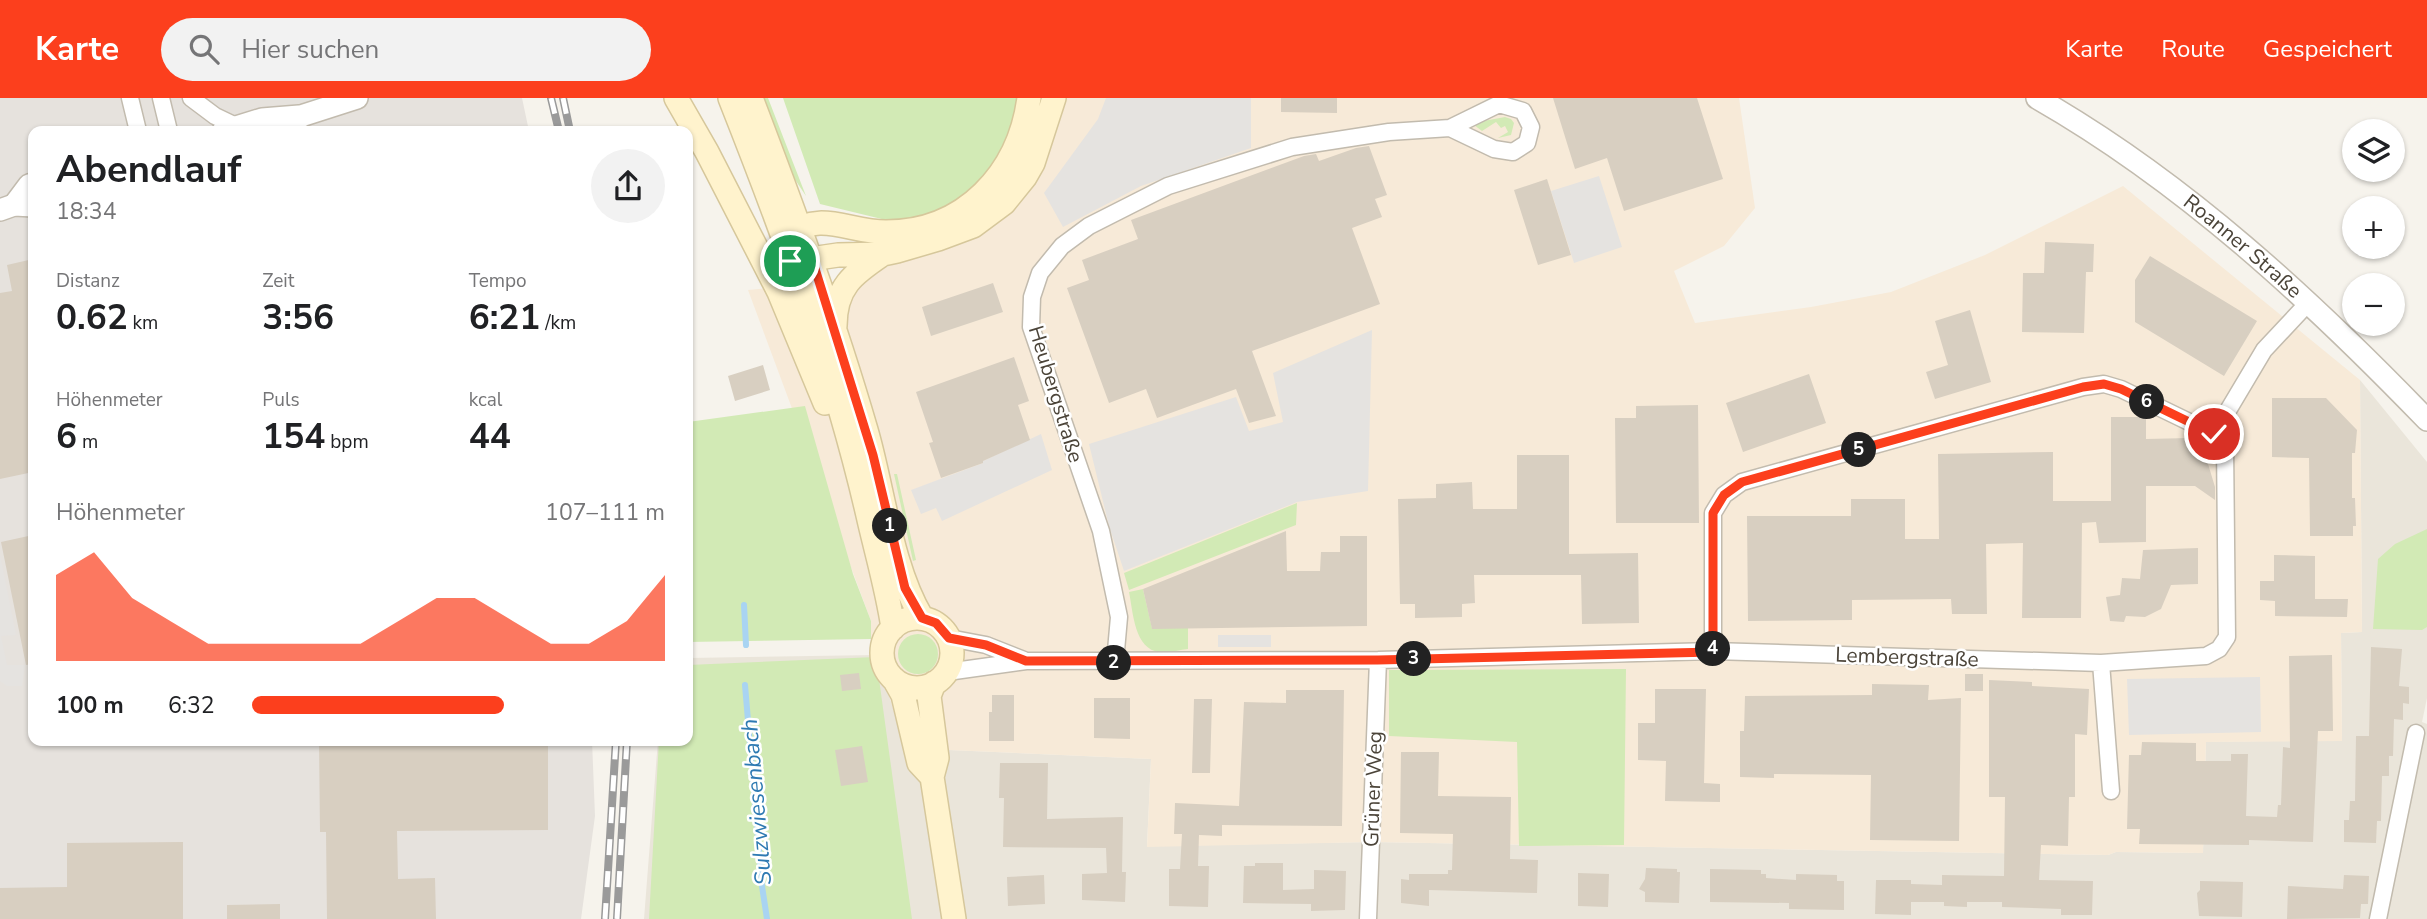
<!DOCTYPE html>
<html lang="de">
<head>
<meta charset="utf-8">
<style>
	body { margin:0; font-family:"Nunito Sans",sans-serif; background:#f2f2f2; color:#202124; height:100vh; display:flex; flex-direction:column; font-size:26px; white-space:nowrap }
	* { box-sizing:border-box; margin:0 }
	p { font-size:23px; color:#757577 }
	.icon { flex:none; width:38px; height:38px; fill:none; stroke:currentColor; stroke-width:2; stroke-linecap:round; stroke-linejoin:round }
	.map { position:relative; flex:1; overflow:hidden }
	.drawer { position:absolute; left:28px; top:28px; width:665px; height:620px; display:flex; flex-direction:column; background:#fff; border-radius:14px; box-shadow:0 2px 5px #0004 }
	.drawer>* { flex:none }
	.tools { position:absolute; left:2342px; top:21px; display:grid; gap:14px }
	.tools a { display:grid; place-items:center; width:63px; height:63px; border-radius:50%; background:#fff; box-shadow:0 2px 5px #0004; font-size:35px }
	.pin { position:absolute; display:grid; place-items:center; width:60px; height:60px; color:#fff; margin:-30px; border:4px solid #fff; border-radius:50%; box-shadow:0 2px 7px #0007 }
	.km { position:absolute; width:35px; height:35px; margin:-18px; border-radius:50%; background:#222; color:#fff; font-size:19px; line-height:35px; text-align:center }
	.round { display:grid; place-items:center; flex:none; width:74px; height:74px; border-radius:37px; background:#f2f2f2 }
	.headline { display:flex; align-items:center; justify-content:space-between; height:119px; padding:0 28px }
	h1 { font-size:38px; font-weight:700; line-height:52px }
	.stats { display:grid; grid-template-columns:repeat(3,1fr); gap:10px; height:119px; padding:7px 28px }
	.stats div { display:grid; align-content:center }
	.stats b { font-size:35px; font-weight:700 }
	.stats small { font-size:19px; font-weight:400 }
	.stats p { font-size:19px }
	.chart { height:196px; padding:14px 28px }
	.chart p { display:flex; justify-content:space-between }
	.chart svg { width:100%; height:126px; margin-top:7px; fill:#fc3f1d; opacity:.7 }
	ul { padding:0 28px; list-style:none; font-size:23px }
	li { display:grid; grid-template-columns:112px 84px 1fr; align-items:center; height:52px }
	li i { height:18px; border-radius:9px; background:#fc3f1d }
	header { display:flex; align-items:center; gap:42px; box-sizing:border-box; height:98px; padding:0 35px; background:#fc3f1d; color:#fff }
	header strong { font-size:33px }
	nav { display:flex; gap:38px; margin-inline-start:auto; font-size:24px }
	.search { width:490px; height:63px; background:#f2f2f2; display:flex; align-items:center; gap:18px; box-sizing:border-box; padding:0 24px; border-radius:38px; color:#757577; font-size:26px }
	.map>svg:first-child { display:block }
</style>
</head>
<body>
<header>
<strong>Karte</strong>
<div class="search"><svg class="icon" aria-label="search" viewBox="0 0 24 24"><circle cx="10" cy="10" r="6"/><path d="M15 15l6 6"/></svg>Hier suchen</div>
<nav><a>Karte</a><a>Route</a><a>Gespeichert</a></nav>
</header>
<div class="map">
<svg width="2427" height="821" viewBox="0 0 2427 821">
	<rect width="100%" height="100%" fill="#f6f3ec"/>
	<path fill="#eae5da" d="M2360,282l67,82v236l-5,24 5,2v195h-1783l14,-179h30v-82l189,-3 19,63 30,31 225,10 -4,87 225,-4 736,13 8,-3 87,1 3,-111 136,-2 -1,-107 21,-1z"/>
	<path fill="#f7ead8" d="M1061,0h678l16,110 -31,38 -50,25 21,52 116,-16 80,-15 94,-37 138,-69 237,194 2,252 -21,1 1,108 -136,1 -3,111 -87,-1 -8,3 -736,-13 -225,5 4,-88 -225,-10 -30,-31 -25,-79v-18l-123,-331 111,-11 16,-8 69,-24z"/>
	<path fill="#e6e2dd" d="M0,0h522l7,33h-496v609h559l3,76 -14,103h-581z"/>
	<path fill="#d2eab5" d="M762,0h6l38,98 -12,-18z
		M783,0h236v14l-29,66 -47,31 -24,9 -29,3 -70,-17z
		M1505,19l6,2 3,4 -3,12 -13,3 10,-6 -3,-6 -4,2 -5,-6 -14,9 -8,-6 4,-3z
		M805,308l48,168 18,47v18l-183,3v-220z
		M894,376h3l19,86 -3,1z
		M1297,405l-1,22 -167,65 -5,-17z
		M2427,431v98l-5,3 -49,-1 5,-70 17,-15z
		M1143,491l9,39h36v21c-9,1 -19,4 -28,3 -26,-2 -27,-41 -31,-60z
		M898 556a20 20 0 1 1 40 0a20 20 0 1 1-40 0Z
		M876,559l36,262h-263l10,-179h29v-75z
		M1626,571l-2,176 -105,1 -2,-104 -128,-6v-66z"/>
	<path fill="#e5e3e0" d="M1106,0h145v50l-110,38 -78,41 -19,-34 54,-74z
		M1599,78l23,71 -48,16 -23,-72z
		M1372,232l-4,161 -71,11 -173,69 -15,-45 -20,-82 147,-47 13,34 34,-9 -10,-49z
		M1041,336l11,36 -110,51 -6,-13 -15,6 -10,-24 72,-27v-2z
		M0,457l16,80 -15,1 6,29h18l-3,21h-15l-7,-5z
		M1218,537h53v12h-53z
		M2260,579l1,55 -132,3 -2,-56z"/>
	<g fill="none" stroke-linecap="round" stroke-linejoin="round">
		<path stroke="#a9d4f2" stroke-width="6" d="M744,507l2,40
			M745,587l17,201 5,33"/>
	</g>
	<path fill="#d8cfc1" d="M1281,0h56v15l-56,-1z
		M1553,0h144l26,81 -99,32 -17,-53 -32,11z
		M1369,48l18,49 -12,4 7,18 -30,11 28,76 -128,47 24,65 -27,7 -13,-34 -79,29 -11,-29 -37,14 -42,-115 22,-8 -7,-20 56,-21 -7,-19 173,-64 12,-2 3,7 37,-13z
		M1547,81l24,76 -33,10 -24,-75z
		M2045,144l49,2 -1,28h-7l-2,61 -62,-1 1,-59h21z
		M2150,158l107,65 -33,55 -89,-54v-42z
		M33,161v213l-33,7v-186l12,-2 -5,-26z
		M993,185l10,29 -72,24 -9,-29z
		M1970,212l21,72 -56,17 -9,-27 22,-7 -13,-44z
		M1014,259l15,44 -11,4 12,35 -47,21v2l-42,15 -12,-35 4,-1 -17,-50z
		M763,267l7,25 -35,11 -7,-25z
		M1809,276l17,49 -83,29 -17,-49z
		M2272,300h54l31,32 -2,23h-3v45h3l1,28h-3v10h-43l-1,-78 -37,-1z
		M1698,307l1,118h-83l-1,-105h21v-12z
		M2111,319h35v22l43,-1v10l13,-4 13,43v13l-20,-14h-49v56l-47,1 -3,-21 -14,1 -1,95h-59l1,-75 -37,1 1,70h-35l-1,-15 -99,1v20l-104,1 -1,-105h104v-17h54v40h34l-1,-85 115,-2v49h58z
		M1517,357h52v99l69,-1 1,70 -57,1 -1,-49h-107l1,28 -13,1v13l-47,1v-14h-15l-2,-105 38,-1v-14l36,-2 1,27h44z
		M1286,433l1,40h33l1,-19h19v-16h27v90l-215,3 -9,-40z
		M33,437v129l-7,1 -25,-123z
		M2198,450v36l-27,1 -10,24 -16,8 -19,-1 -2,6 -14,-1 -4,-24 14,-2 2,-17 18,1 3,-29z
		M2274,457l41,1v43h33l-1,18 -72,-1v-15l-15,-1v-19h14z
		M2371,549l31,2 -3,37 10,1v17l-6,-1v17l-9,-1 -1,37h-4v20h-7l-1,45h-4l-1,22 -32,-1v-22h5l1,-19h5l1,-65h13z
		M2332,557l1,76h-15l-5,111 -64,-2v5l-110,-1 1,-15h-13l2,-74h12l1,-13 54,1v18h35v-7h17l-2,62 31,1 1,-12h3l2,-58 7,1 -1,-92z
		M859,575l2,16 -19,2 -2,-16z
		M1965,576h18v17h-18z
		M1989,582l43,2v4l57,3 -2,46 -12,-1v63h-6l-1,49 -27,-1 -2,35 54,1 -1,34h-31v-6l-59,-2v-5h-35v5l-23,-1v-4h-33v13l-36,-1 1,-34h35v4l31,1v-10l62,1 1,-79h-16z
		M1872,586l57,1 -1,15 33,-2 -2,143 -89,-1 1,-65 -97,-1v4l-34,-1v-46h4l1,-35 127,-1z
		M1655,591h51l-2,94 16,1v18l-55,-1 1,-40 -28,-1v-37h17z
		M1286,592h58l-2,136 -120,-1v11l-23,-1 -1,31h11l-1,41 -39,-1v-37h11l2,-35h-8l1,-31 64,3 5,-104 42,1z
		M992,597h22v46h-25v-29h3z
		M1094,600h36v41l-36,-1z
		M1194,601h18l-2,74h-18z
		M319,642h229v90l-151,1 1,48 37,-1 1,41h-109l-1,-87h-6z
		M862,648l6,36 -27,4 -6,-36z
		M1401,654h38l-1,44 73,1 -1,62 28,1 -1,33 -108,-3v16l-28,-3v-24l8,1v-6h39v-4h4l1,-36 -53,-1z
		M1000,665h48l-1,56 76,-2 -1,55h4l-1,30 -43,-2v-26l25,-1 -1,-25 -103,-1 1,-49h-5z
		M183,744v77h-183v-31l67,-1v-44z
		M1255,765h28v27l31,-1v-19l32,1 -1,39 -34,1v-7l-68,-1 1,-37h11z
		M1646,770l31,1v3h3l-1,31 -34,-1v-10l-6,-3 6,-10z
		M1710,771l51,1v4h5v4l30,2v-6l41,1v6h7v29l-55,-1v-6l-79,-1z
		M1578,775l31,1 -1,33 -30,-1z
		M1044,777l1,29 -37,2 -1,-29z
		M2344,777l25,1 -1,28h-7l-1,14 -73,1 1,-33 55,3z
		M2200,783l43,1 -1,35 -43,-1 -2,-23 3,-3z
		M280,806v15h-53v-14z"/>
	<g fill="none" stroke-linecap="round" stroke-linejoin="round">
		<g stroke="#c2bbae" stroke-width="19">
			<path id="minor" d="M130,0l8,33
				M161,0l8,33
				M191,0l24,18 23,11
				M2214,336l50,-84 44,-47
				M949,540l37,7 38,15
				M1115,564l4,-45 -18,-86 -70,-204 1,-30 8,-24 22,-27 27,-20 79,-40 124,-39 97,-15 61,-4 44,21 19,3 14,-9 4,-16 -8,-16 -24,-7 -49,24
				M2101,565l10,128
				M947,574l79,-11 352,-1 335,-9 388,12 105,-7 13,-7 8,-12 -2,-192 -11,-11 -93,-45 -17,-5 -21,3 -341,95 -18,13 -11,18v138
				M1368,821l10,-259
				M2378,821l38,-186"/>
		</g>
		<g stroke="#c2bbae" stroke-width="24">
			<g id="tertiary">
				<path id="s1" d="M2037,0c147,84 273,201 390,322"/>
				<path d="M223,33l39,-12 37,-3"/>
				<path d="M276,33l28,-16 53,-17"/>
				<path d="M14,107l15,-20 4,-1"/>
				<path d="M0,112l14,-5 19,1"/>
			</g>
		</g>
		<g stroke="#d6c79b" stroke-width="26">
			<path id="secondary" d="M676,0l31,54 72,140 46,111
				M730,0c55,139 107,280 140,426 8,34 18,69 23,104
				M751,0c42,110 82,219 115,332 17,58 25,137 56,188
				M788,137c33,-25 60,-3 98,-3 79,0 133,-59 143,-134
				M797,163l41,-6 45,-1 14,-3 41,-12 35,-13 31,-23 21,-26 8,-14 21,-65
				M835,228c0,-39 18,-52 48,-72
				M882 555a35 35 0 1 1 70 0a35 35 0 1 1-70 0Z
				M894,581l9,16 16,68 13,14
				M934,585l-5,13 8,62 -5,19 22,142"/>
		</g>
		<use href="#minor" stroke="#fff" stroke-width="16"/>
		<use href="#tertiary" stroke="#fff" stroke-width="21"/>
		<use href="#secondary" stroke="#fff3cd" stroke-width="23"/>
		<g stroke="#9a9a9a" stroke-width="8">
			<path id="rail" d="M551,0l8,33
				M563,0l7,33
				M605,821l11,-179
				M617,821l10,-179"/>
		</g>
		<use href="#rail" stroke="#fff" stroke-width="5" stroke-dasharray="16" stroke-linecap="butt"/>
	</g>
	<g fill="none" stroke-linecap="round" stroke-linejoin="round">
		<g stroke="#fff" stroke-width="14">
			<path id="route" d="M790,163l22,-2 61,196 32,133 17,30 14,5 13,15 37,7 40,16 352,-1 335,-8v-139l11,-18 18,-13 341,-95 21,-3 17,5 93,45"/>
		</g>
		<use href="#route" stroke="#fc3f1d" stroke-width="9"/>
	</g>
	<g text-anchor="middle" stroke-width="5" stroke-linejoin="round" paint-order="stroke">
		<g font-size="21" fill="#4b4439" stroke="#fff">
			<text dy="7" stroke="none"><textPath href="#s1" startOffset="254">Roanner Straße</textPath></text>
			<text transform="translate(1056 296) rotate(73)" y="7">Heubergstraße</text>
			<text transform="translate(1907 559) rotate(2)" y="7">Lembergstraße</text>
			<text transform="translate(1373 691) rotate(-88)" y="7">Grüner Weg</text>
		</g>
		<g font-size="23" font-style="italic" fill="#2e7ab2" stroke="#fff">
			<text transform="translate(756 704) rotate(-95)" y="8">Sulzwiesenbach</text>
		</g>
	</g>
</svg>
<div class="tools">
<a><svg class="icon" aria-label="layers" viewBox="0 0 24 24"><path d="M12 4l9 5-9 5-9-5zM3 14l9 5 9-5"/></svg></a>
<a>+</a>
<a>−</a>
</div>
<div class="pin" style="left:790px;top:163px;background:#1e9e55"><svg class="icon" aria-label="arrive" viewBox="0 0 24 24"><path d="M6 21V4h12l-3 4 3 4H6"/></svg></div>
<div class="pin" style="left:2214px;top:336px;background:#d93025"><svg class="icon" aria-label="check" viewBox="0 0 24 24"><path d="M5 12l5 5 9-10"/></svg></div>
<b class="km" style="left:890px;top:428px">1</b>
<b class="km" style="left:1114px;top:565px">2</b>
<b class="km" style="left:1414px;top:561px">3</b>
<b class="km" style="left:1713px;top:551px">4</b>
<b class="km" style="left:1859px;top:352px">5</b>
<b class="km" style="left:2147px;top:304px">6</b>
<section class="drawer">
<div class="headline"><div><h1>Abendlauf</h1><p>18:34</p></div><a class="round"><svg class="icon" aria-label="share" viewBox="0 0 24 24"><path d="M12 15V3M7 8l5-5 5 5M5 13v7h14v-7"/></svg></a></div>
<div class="stats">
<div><p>Distanz</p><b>0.62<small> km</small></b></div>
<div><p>Zeit</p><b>3:56</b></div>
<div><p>Tempo</p><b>6:21<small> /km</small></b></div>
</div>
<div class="stats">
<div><p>Höhenmeter</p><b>6<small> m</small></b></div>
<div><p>Puls</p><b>154<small> bpm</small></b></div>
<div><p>kcal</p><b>44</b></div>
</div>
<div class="chart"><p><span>Höhenmeter</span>107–111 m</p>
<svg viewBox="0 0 160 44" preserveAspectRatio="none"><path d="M0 44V14L10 6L20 22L30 30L40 38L50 38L60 38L70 38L80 38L90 30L100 22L110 22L120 30L130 38L140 38L150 30L160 14V44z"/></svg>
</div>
<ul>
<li><b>100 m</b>6:32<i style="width:61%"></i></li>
</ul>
</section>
</div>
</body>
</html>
